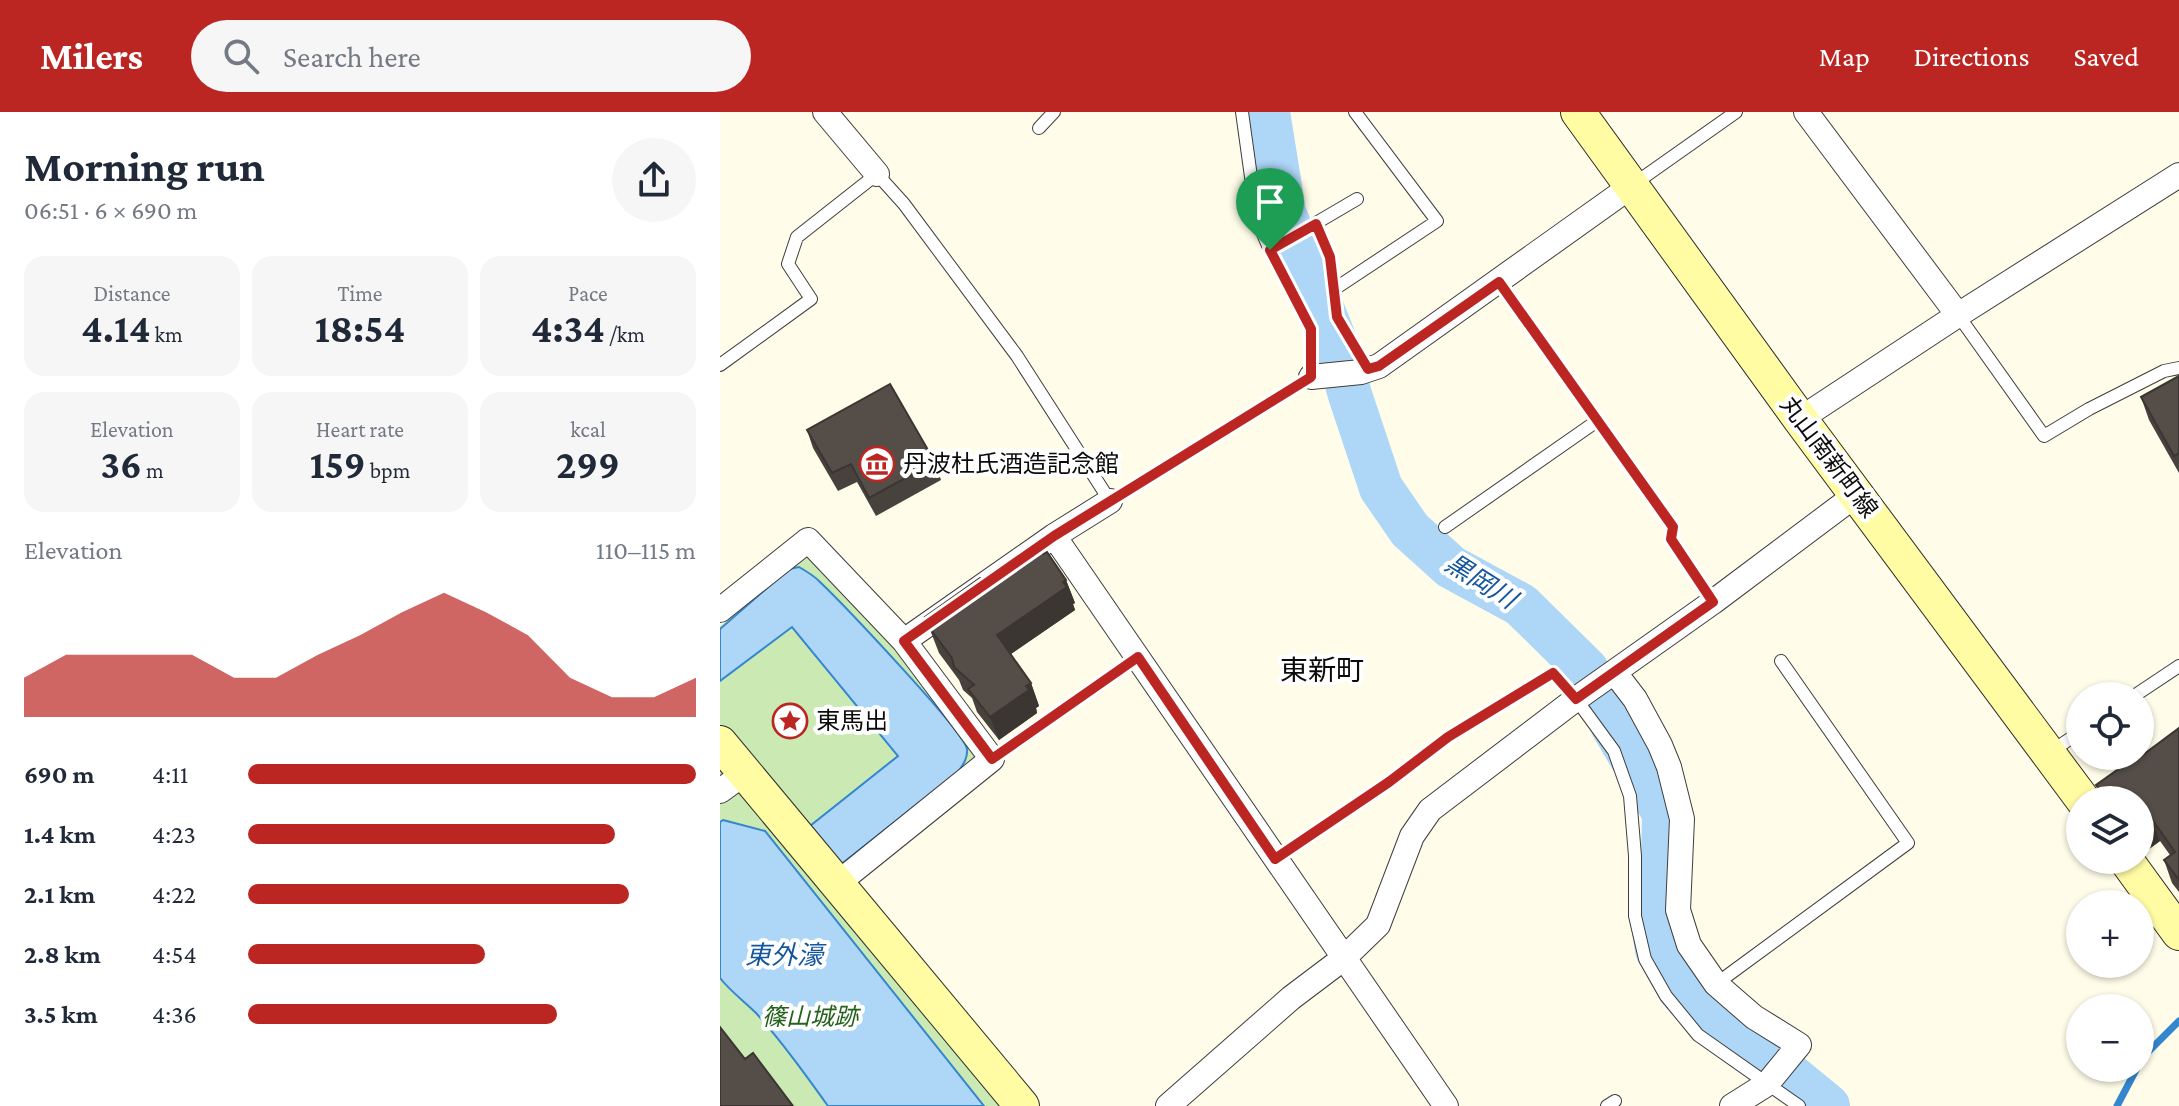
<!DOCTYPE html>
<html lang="en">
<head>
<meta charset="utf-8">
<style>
	body { margin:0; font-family:"Crimson Pro","Noto Sans JP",serif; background:#f6f6f7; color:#1f2937; height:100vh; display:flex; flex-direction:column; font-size:30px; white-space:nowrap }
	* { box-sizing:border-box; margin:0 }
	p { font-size:26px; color:#747a83 }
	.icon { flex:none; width:44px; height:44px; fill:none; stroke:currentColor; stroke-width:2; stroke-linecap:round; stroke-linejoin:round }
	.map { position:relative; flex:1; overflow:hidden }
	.sheet { display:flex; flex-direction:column; background:#fff; width:720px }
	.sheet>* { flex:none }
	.controls { position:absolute; left:1346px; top:570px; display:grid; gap:16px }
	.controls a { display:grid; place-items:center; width:88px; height:88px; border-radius:50%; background:#fff; box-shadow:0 2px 6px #0004; font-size:40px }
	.pin { position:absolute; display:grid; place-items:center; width:68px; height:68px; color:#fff; margin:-82px -34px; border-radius:50% 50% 50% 0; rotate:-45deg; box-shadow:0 0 8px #0007 }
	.pin .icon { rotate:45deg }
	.round { display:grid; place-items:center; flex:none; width:84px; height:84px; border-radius:42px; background:#f6f6f7 }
	.head { display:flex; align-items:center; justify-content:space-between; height:136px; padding:0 24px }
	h1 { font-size:44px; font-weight:700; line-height:60px }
	.stats { display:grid; grid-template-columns:repeat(3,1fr); gap:12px; height:136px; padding:8px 24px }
	.stats div { display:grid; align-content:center; border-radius:20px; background:#f6f6f7; text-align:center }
	.stats b { font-size:40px; font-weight:700 }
	.stats small { font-size:22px; font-weight:400 }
	.stats p { font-size:22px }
	.chart { height:224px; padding:16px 24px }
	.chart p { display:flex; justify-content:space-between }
	.chart svg { width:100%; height:144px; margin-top:8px; fill:#bc2622; opacity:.7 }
	ul { padding:0 24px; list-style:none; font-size:26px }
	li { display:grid; grid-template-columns:128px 96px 1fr; align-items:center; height:60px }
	li i { height:20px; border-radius:10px; background:#bc2622 }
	header { display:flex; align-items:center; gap:48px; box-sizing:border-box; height:112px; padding:0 40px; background:#bc2622; color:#fff }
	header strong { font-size:38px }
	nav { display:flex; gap:44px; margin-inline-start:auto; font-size:28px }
	.search { width:560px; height:72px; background:#f6f6f7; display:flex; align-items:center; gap:20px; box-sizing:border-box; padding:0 28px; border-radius:44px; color:#747a83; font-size:30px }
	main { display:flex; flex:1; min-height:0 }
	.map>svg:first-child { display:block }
</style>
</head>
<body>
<header>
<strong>Milers</strong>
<div class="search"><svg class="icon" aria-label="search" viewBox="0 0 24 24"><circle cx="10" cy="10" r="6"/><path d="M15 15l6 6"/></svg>Search here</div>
<nav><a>Map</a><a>Directions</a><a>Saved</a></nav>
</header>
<main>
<section class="sheet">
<div class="head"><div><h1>Morning run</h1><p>06:51 · 6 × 690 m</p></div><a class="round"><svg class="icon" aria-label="share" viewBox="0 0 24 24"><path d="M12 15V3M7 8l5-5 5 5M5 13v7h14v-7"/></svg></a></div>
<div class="stats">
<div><p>Distance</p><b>4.14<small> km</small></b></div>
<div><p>Time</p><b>18:54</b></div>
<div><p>Pace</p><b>4:34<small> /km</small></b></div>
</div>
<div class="stats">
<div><p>Elevation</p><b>36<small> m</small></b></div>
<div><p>Heart rate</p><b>159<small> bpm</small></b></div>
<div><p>kcal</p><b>299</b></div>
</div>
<div class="chart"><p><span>Elevation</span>110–115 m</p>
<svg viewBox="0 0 160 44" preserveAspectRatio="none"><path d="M0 44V32L10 25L20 25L30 25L40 25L50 32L60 32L70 25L80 19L90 12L100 6L110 12L120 19L130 32L140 38L150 38L160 32V44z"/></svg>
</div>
<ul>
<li><b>690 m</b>4:11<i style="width:100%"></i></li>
<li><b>1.4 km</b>4:23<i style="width:82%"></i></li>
<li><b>2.1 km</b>4:22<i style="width:85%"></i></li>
<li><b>2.8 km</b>4:54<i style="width:53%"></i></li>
<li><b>3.5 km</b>4:36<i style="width:69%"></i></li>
</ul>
</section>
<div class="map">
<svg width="1459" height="994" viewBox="0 0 1459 994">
	<rect width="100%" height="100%" fill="#fffce9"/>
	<path fill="#cbe9b3" d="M97,436l175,210 -162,124 180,224h-290v-480z"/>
	<path fill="#aed6f7" stroke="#3486cf" stroke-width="2" d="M79,455c7,4 14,8 20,14 22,21 145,150 148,168 1,9 -4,16 -9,23l-119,94 -29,-40 88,-70 -106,-129 -72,54v-52l69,-60z
		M3,708l42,11 219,275h-156c-23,-32 -46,-64 -72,-93 -12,-12 -25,-21 -36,-35v-156z"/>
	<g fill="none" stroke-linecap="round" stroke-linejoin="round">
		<path stroke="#3486cf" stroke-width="7" d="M1420,952l6,-10 33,-33
			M1397,994l20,-38"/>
		<path stroke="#aed6f7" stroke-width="44" d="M548,0l16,100 50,126 16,57 31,93 29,42 41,37 70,38 66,65 25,55 52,88 -1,50 -12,48 6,39 22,39 30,34 60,38 9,4 50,41"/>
		<g stroke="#3e3e3e" stroke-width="14">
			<path id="lane" d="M319,16l15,-16
				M914,72l102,-72
				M596,112l14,33 7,60 31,52
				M550,138l87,-51
				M779,170l174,245 -2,12 42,63
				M613,178l104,-69 -82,-109
				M1238,203l86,121 45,-27 75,-38 15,-3
				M0,253l91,-66 -23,-35 9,-27 80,-63 27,30 113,152 93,145 201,-124v-48l-41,-79 -13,-30 -15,-108
				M725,415l152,-106
				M1414,584l45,-30
				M1329,641l31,-21
				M272,647l146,-102
				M555,747l114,-77 59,-45 105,-64 23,26 38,52 16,45 5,60v60l10,43 21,37 32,39 101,71
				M996,872l192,-141 -127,-182
				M887,994l8,-5"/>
		</g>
		<g stroke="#3e3e3e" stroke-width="26">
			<path id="street" d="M105,0l52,62
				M1086,0l152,203
				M591,265l50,-5 18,-6 251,-179
				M1080,307l158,-104 221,-140
				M334,424l392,570
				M0,498l88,-70 96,101 88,118 -154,124
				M184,529l150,-105 56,-35
				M895,561l20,26 25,46 9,22 13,52 -4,91 11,35 27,39 38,33 45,28 -32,39 -35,22
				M0,679l25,-18
				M448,994l123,-108 53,-40 34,-33 34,-89 18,-26 146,-111 137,-97 144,-108"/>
		</g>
		<g stroke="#2d2d2d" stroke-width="36">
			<path id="secondary" d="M858,0l222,307 283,381
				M0,631l302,363
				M1406,748l53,73"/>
		</g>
		<use href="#lane" stroke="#fff" stroke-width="12"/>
		<use href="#street" stroke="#fff" stroke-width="24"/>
		<use href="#secondary" stroke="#fffca4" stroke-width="34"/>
	</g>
	<path fill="#48423e" d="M1459,264v97l-30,-53 -8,-23z
		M87,318l128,32 6,18 -65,36 -19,-34 -19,9 -25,-43z
		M323,442l23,26 9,23 -2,1 2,6 -64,44 20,29 8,23 -3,2 1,5 -38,27 -22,-28 -5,-14 -9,-8 -4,-10 -20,-27 -14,-36 61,-32z
		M1459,616v164l-7,-9 -8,-23 6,-5 -10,-14 -15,11 -5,-5v-47h-38l-6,-15 40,-25z"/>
	<path fill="#3b3632" d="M346,468l9,23 -2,1 2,6 -70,48 -8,-23z
		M311,571l8,23 -3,2 1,5 -38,27 -9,-23z
		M1431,706l9,23 -15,11 -5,-13v-13z"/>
	<path fill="#544d48" stroke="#3b3632" stroke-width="2" d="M1459,264v77l-5,3 -33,-59z
		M170,272l45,78 -66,36 -18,-34 -19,9 -25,-43z
		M319,436l4,6 4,-2 19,28 -3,2 4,5 -70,48 34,48 -5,3 3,4 -39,27 -22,-28 6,-4 -20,-18 -2,-9 -21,-28 2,-2 -8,-11 55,-39 6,7z
		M1459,616v152l-15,-20 11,-8 -24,-34 -11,8v-26h-32l-12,-15 38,-27 2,2z
		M0,915l25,32 8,-6 40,53h-73z"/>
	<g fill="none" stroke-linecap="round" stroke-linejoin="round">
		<g stroke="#fff" stroke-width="16">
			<path id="route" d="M596,112l14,33 7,60 31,52 11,-3 120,-84 174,245 -2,12 42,63 -137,97 -23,-26 -105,64 -59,45 -114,77 -137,-202 -146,102 -88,-118 150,-105 257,-159v-48l-41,-79z"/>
		</g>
		<use href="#route" stroke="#bc2622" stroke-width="10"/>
	</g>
	<defs>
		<g id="museum-ring" transform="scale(1.8)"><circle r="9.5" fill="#fff" stroke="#bc2622" stroke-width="1.5"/><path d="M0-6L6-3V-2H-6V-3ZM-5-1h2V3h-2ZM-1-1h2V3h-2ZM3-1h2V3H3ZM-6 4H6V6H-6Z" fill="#bc2622"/></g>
		<g id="sight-ring" transform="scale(1.8)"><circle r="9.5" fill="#fff" stroke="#bc2622" stroke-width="1.5"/><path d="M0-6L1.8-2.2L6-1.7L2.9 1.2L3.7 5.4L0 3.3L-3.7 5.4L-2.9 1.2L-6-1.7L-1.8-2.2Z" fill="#bc2622"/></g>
	</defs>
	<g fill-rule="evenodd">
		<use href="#museum-ring" x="157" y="352"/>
		<use href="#sight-ring" x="70" y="609"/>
	</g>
	<g text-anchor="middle" stroke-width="8" stroke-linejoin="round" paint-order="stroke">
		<g font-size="24" fill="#0b0b0b" stroke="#fff">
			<text transform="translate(1109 345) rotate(53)" y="8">丸山南新町線</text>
		</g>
		<g font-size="24" fill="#0b0b0b" stroke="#fff" text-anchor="start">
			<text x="183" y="360">丹波杜氏酒造記念館</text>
			<text x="96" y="617">東馬出</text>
		</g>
		<g font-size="24" font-style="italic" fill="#25631c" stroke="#fff">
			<text x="90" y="913">篠山城跡</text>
		</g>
		<g font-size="26" font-style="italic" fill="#14579e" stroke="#fff">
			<text transform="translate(761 469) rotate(32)" y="9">黒岡川</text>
			<text x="64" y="852">東外濠</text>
		</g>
		<g font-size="28" fill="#0b0b0b" stroke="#fff">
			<text x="602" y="568">東新町</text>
		</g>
	</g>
</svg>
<div class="controls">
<a><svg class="icon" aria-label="locate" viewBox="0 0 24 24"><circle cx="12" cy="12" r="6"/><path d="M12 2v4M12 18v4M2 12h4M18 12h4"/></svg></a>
<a><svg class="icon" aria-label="layers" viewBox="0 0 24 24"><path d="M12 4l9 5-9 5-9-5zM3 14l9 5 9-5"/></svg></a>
<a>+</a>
<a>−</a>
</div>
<div class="pin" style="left:550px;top:138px;background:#1e9e55"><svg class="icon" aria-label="arrive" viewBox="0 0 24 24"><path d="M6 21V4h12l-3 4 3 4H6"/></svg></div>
</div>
</main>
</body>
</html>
